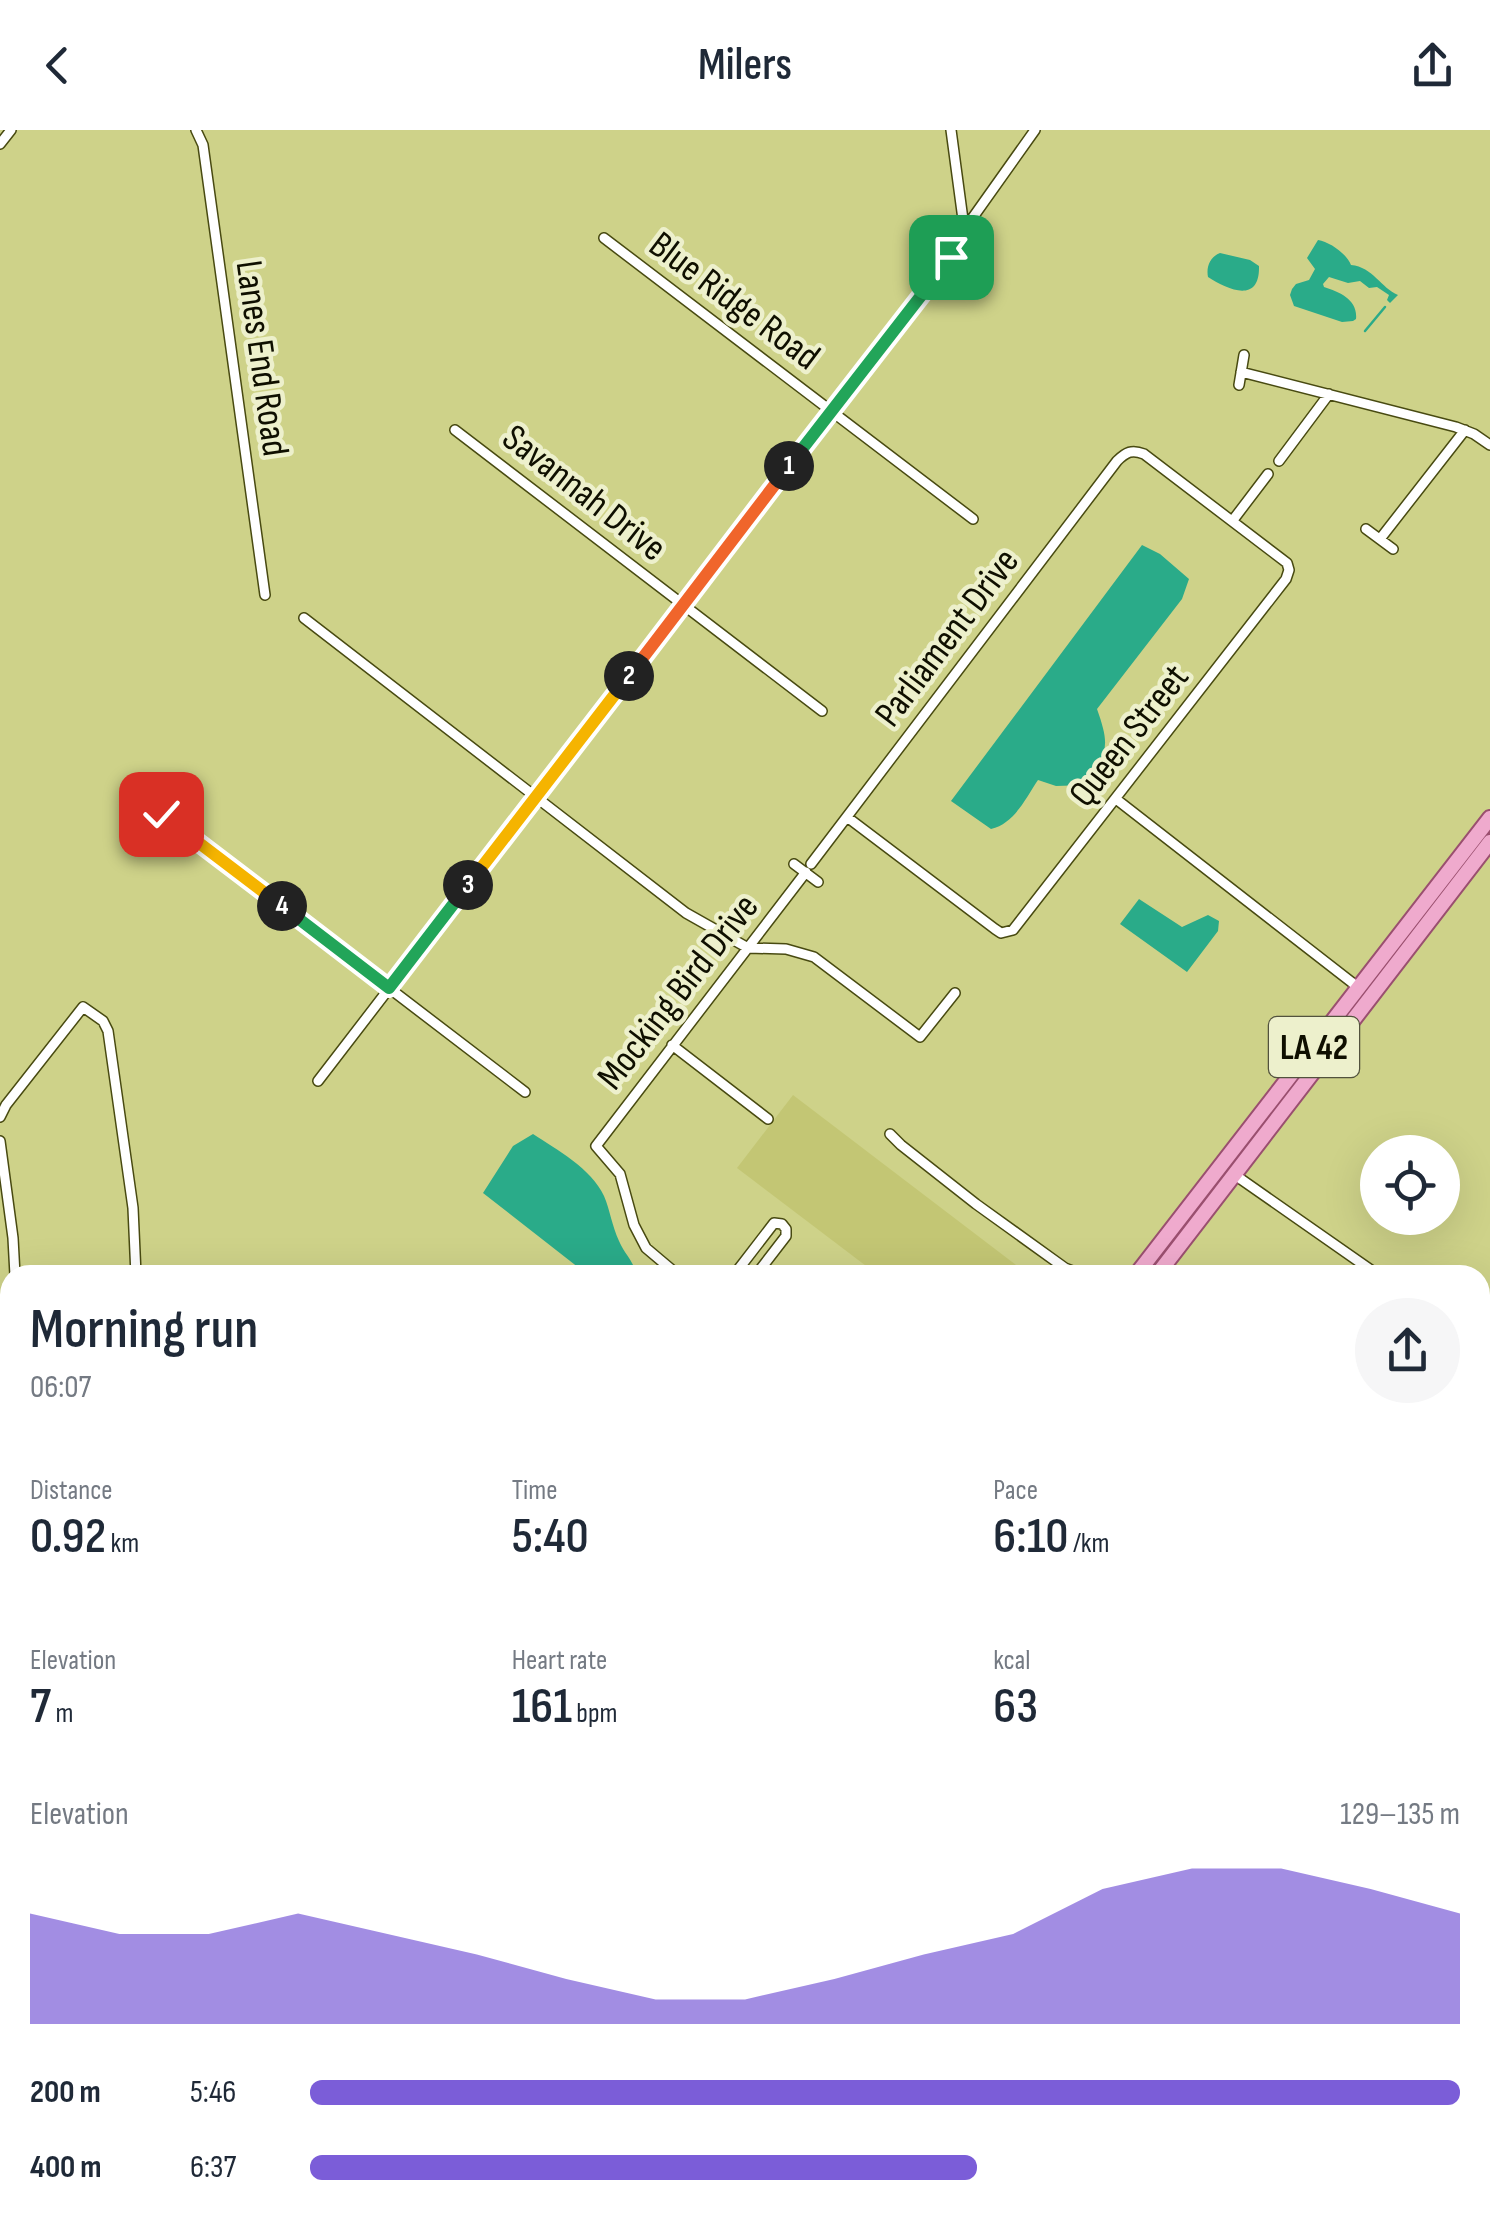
<!DOCTYPE html>
<html lang="en">
<head>
<meta charset="utf-8">
<style>
	body { margin:0; font-family:"Sofia Sans Condensed",sans-serif; background:#f6f6f7; color:#1f2937; height:100vh; display:flex; flex-direction:column; font-size:38px; white-space:nowrap }
	* { box-sizing:border-box; margin:0 }
	p { font-size:32px; color:#747a83 }
	.icon { flex:none; width:55px; height:55px; fill:none; stroke:currentColor; stroke-width:2; stroke-linecap:round; stroke-linejoin:round }
	.map { position:relative; flex:1; overflow:hidden }
	.details { position:absolute; left:0px; top:1135px; width:1490px; height:960px; display:flex; flex-direction:column; background:#fff; border-radius:30px 30px 0 0; box-shadow:0 10px 40px #0002 }
	.details>* { flex:none }
	.fabs { position:absolute; left:1360px; top:1005px; display:grid; gap:20px }
	.fabs a { display:grid; place-items:center; width:100px; height:100px; border-radius:50%; background:#fff; box-shadow:0 10px 40px #0002; font-size:50px }
	.pin { position:absolute; display:grid; place-items:center; width:85px; height:85px; color:#fff; margin:-42px; border-radius:20px; box-shadow:0 5px 15px #0006 }
	.km { position:absolute; width:50px; height:50px; margin:-25px; border-radius:50%; background:#222; color:#fff; font-size:28px; line-height:50px; text-align:center }
	.round { display:grid; place-items:center; flex:none; width:105px; height:105px; border-radius:52px; background:#f6f6f7 }
	.overview { display:flex; align-items:center; justify-content:space-between; height:170px; padding:0 30px }
	h1 { font-size:55px; font-weight:600; line-height:75px }
	.stats { display:grid; grid-template-columns:repeat(3,1fr); gap:15px; height:170px; padding:10px 30px }
	.stats div { display:grid; align-content:center }
	.stats b { font-size:50px; font-weight:600 }
	.stats small { font-size:28px; font-weight:400 }
	.stats p { font-size:28px }
	.chart { height:280px; padding:20px 30px }
	.chart p { display:flex; justify-content:space-between }
	.chart svg { width:100%; height:180px; margin-top:10px; fill:#7b5dd8; opacity:.7 }
	ul { padding:0 30px; list-style:none; font-size:32px }
	li { display:grid; grid-template-columns:160px 120px 1fr; align-items:center; height:75px }
	li i { height:25px; border-radius:12px; background:#7b5dd8 }
	header { display:flex; justify-content:space-between; align-items:center; height:130px; padding:0 30px; background:#fff; font-size:45px; font-weight:600 }
	.map>svg:first-child { display:block }
</style>
</head>
<body>
<header><svg class="icon" aria-label="back" viewBox="0 0 24 24"><path d="M15 5l-7 7 7 7"/></svg>Milers<svg class="icon" aria-label="share" viewBox="0 0 24 24"><path d="M12 15V3M7 8l5-5 5 5M5 13v7h14v-7"/></svg></header>
<div class="map">
<svg width="1490" height="2095" viewBox="0 0 1490 2095">
	<rect width="100%" height="100%" fill="#ced289"/>
	<path fill="#c3c674" d="M793,965l236,180h-151l-141,-107z"/>
	<path fill="#d58556" d="M442,2085h289l-8,10h-289z"/>
	<path fill="#2aab89" d="M1318,110c12,2 29,14 33,25 22,2 30,23 47,30l-8,8 -3,-3 2,-5 -12,-8 -8,1 -9,-7 -12,2 -19,-6 -6,7 1,3c16,5 34,13 32,32l-3,2 -11,1 -48,-16 -4,-11 2,-6 4,-5 13,-4 6,-11 -8,-11z
		M1220,123l30,7 9,6c1,38 -31,24 -51,11 -2,-10 2,-20 12,-24z
		M1142,415l18,9 29,25 -7,20 -85,110c13,37 11,43 -11,76l-30,1 -18,-6c-13,19 -23,43 -47,49l-40,-28z
		M1139,769l43,28 26,-12 11,6 -1,10 -31,41 -67,-48z
		M533,1004c24,16 58,34 71,62 6,14 8,30 15,45 5,12 15,21 18,34h-49l-105,-82 30,-47z"/>
	<g fill="none" stroke-linecap="round" stroke-linejoin="round">
		<path stroke="#2aab89" stroke-width="2.5" d="M1365,201l20,-24"/>
		<g stroke="#484a11" stroke-width="12">
			<path id="minor" d="M196,0l7,15 62,450
				M0,14l11,-14
				M964,100l71,-100
				M604,108l369,281
				M1241,242l215,55 18,7 16,11
				M1239,255l5,-30
				M455,300l367,281
				M1279,331l50,-67
				M1233,390l35,-46
				M1366,399l27,20
				M1380,409l85,-109
				M304,488l382,295 62,35 38,1 28,8 106,80 35,-44
				M1116,669l243,189
				M159,682l366,280
				M794,734l24,18
				M811,734l306,-403c9,-9 15,-12 27,-7l143,109 2,7 -3,9 -273,351 -12,3 -6,-4 -148,-112
				M672,915l96,74
				M318,951l631,-821 7,-10 8,-23 -13,-97
				M0,987l6,-12 77,-98 20,14 5,10 25,177 3,67
				M890,1004l11,11 75,59 89,64 18,7
				M0,1011l13,97 2,37
				M1235,1045l143,100
				M678,1145l-32,-27 -12,-23 -14,-51 -24,-28 210,-274
				M734,1145l40,-52 8,1 4,5v7l-30,39
				M1480,1217l10,7
				M10,1218l-3,22 3,18
				M1480,1450l10,8
				M1480,1503l10,-14
				M1480,1623l10,8
				M1480,1831l10,7
				M1480,1917l10,-12
				M1480,2009l10,8
				M0,2054l10,7
				M41,2085l13,10
				M1365,2085l12,10
				M1346,2095l8,-10"/>
		</g>
		<g stroke="#484a11" stroke-width="15">
			<path id="tertiary" d="M0,1418l10,24
				M66,2085l1,10"/>
		</g>
		<g stroke="#9a4f6f" stroke-width="18">
			<path id="primary" d="M1136,1145l354,-457
				M1157,1145l333,-433
				M404,2095l7,-10
				M423,2095l7,-10"/>
		</g>
		<use href="#minor" stroke="#fff" stroke-width="9"/>
		<use href="#tertiary" stroke="#fff" stroke-width="11"/>
		<use href="#primary" stroke="#efaacd" stroke-width="14"/>
	</g>
	<g fill="none" stroke-linecap="round" stroke-linejoin="round">
		<g stroke="#fff" stroke-width="20">
			<path id="split-1" d="M789,336l162,-209"/>
		</g>
		<g stroke="#fff" stroke-width="20">
			<path id="split-2" d="M629,546l160,-210"/>
		</g>
		<g stroke="#fff" stroke-width="20">
			<path id="split-3" d="M468,755l161,-209"/>
		</g>
		<g stroke="#fff" stroke-width="20">
			<path id="split-4" d="M282,776l107,82 79,-103"/>
		</g>
		<g stroke="#fff" stroke-width="20">
			<path id="split-5" d="M161,684l121,92"/>
		</g>
		<use href="#split-1" stroke="#22a559" stroke-width="12"/>
		<use href="#split-2" stroke="#f0652b" stroke-width="12"/>
		<use href="#split-3" stroke="#f5b400" stroke-width="12"/>
		<use href="#split-4" stroke="#22a559" stroke-width="12"/>
		<use href="#split-5" stroke="#f5b400" stroke-width="12"/>
	</g>
	<g text-anchor="middle" stroke-width="9" stroke-linejoin="round" paint-order="stroke">
		<rect fill="#edf0cc" stroke="#52523d" stroke-width="2.5" x="1269" y="887" width="90" height="60" rx="8"/>
		<g font-size="35" font-weight="bold" fill="#0f0f00">
			<text x="1314" y="929">LA 42</text>
		</g>
		<g font-size="38" fill="#0f0f00" stroke="#edf0cc">
			<text transform="translate(735 170) rotate(37)" y="13">Blue Ridge Road</text>
			<text transform="translate(263 228) rotate(82)" y="13">Lanes End Road</text>
			<text transform="translate(585 362) rotate(38)" y="13">Savannah Drive</text>
			<text transform="translate(946 507) rotate(-53)" y="13">Parliament Drive</text>
			<text transform="translate(1128 605) rotate(-52)" y="13">Queen Street</text>
			<text transform="translate(677 861) rotate(-52)" y="13">Mocking Bird Drive</text>
		</g>
	</g>
</svg>
<div class="fabs">
<a><svg class="icon" aria-label="locate" viewBox="0 0 24 24"><circle cx="12" cy="12" r="6"/><path d="M12 2v4M12 18v4M2 12h4M18 12h4"/></svg></a>
</div>
<div class="pin" style="left:951px;top:127px;background:#1e9e55"><svg class="icon" aria-label="arrive" viewBox="0 0 24 24"><path d="M6 21V4h12l-3 4 3 4H6"/></svg></div>
<div class="pin" style="left:161px;top:684px;background:#d93025"><svg class="icon" aria-label="check" viewBox="0 0 24 24"><path d="M5 12l5 5 9-10"/></svg></div>
<b class="km" style="left:789px;top:336px">1</b>
<b class="km" style="left:629px;top:546px">2</b>
<b class="km" style="left:468px;top:755px">3</b>
<b class="km" style="left:282px;top:776px">4</b>
<section class="details">
<div class="overview"><div><h1>Morning run</h1><p>06:07</p></div><a class="round"><svg class="icon" aria-label="share" viewBox="0 0 24 24"><path d="M12 15V3M7 8l5-5 5 5M5 13v7h14v-7"/></svg></a></div>
<div class="stats">
<div><p>Distance</p><b>0.92<small> km</small></b></div>
<div><p>Time</p><b>5:40</b></div>
<div><p>Pace</p><b>6:10<small> /km</small></b></div>
</div>
<div class="stats">
<div><p>Elevation</p><b>7<small> m</small></b></div>
<div><p>Heart rate</p><b>161<small> bpm</small></b></div>
<div><p>kcal</p><b>63</b></div>
</div>
<div class="chart"><p><span>Elevation</span>129–135 m</p>
<svg viewBox="0 0 160 44" preserveAspectRatio="none"><path d="M0 44V17L10 22L20 22L30 17L40 22L50 27L60 33L70 38L80 38L90 33L100 27L110 22L120 11L130 6L140 6L150 11L160 17V44z"/></svg>
</div>
<ul>
<li><b>200 m</b>5:46<i style="width:100%"></i></li>
<li><b>400 m</b>6:37<i style="width:58%"></i></li>
</ul>
</section>
</div>
</body>
</html>
